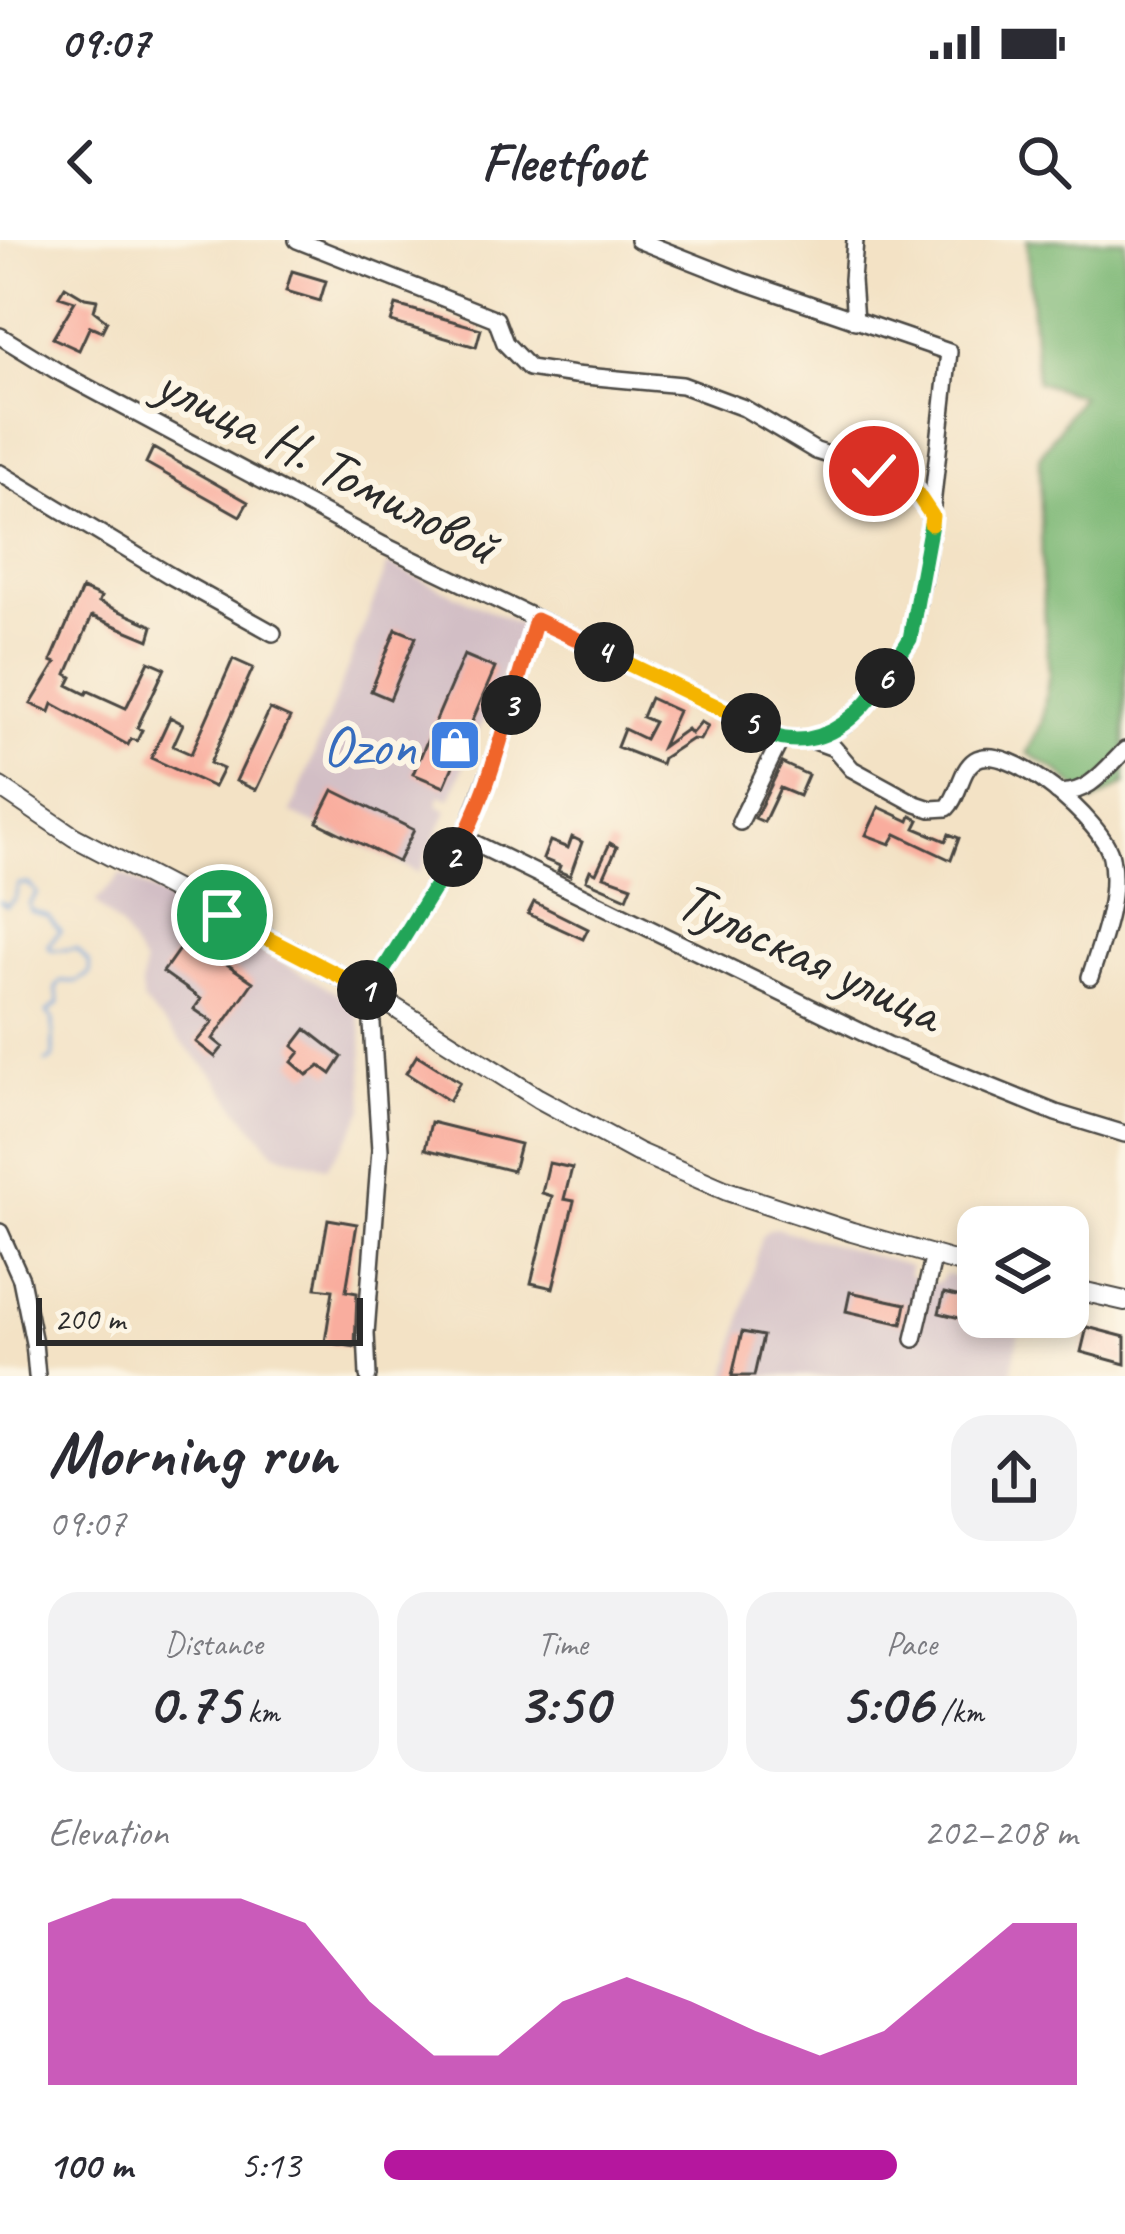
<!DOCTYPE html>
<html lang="en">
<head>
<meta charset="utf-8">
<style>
	body { margin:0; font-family:Caveat,sans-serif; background:#f2f2f3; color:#2b2b33; height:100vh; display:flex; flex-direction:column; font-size:45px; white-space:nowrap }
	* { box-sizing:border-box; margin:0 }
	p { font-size:39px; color:#7c7c81 }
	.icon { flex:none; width:66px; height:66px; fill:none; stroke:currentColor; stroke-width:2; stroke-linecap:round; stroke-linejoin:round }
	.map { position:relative; height:1136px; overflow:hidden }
	.sheet { display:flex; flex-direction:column; background:#fff; flex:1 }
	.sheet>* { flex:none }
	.controls { position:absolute; left:957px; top:966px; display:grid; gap:24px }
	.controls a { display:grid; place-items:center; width:132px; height:132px; border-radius:24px; background:#fff; box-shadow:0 6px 18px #0003; font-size:60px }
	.scale { position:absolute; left:36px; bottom:30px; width:327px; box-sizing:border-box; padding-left:12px; border:6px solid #2b2b2b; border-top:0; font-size:33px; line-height:42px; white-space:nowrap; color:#2b2b2b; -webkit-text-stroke:9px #fcf5e5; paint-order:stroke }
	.pin { position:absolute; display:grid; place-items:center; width:102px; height:102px; color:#fff; margin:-51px; border:6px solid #fff; border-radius:50%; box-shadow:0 3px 12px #0007 }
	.km { position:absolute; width:60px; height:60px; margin:-30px; border-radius:50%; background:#222; color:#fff; font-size:33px; line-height:60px; text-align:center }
	.round { display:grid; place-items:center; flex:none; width:126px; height:126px; border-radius:36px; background:#f2f2f3 }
	.head { display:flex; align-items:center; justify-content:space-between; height:204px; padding:0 48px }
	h1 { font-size:66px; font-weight:600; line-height:90px }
	.figures { display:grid; grid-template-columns:repeat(3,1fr); gap:18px; height:204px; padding:12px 48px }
	.figures div { display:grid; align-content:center; border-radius:30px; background:#f2f2f3; text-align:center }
	.figures b { font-size:60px; font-weight:600 }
	.figures small { font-size:33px; font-weight:400 }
	.figures p { font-size:33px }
	.chart { height:336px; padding:24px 48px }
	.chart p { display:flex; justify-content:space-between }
	.chart svg { width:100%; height:216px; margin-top:12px; fill:#b5179e; opacity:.7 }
	ul { padding:0 48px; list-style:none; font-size:39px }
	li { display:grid; grid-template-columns:192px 144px 1fr; align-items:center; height:90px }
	li i { height:30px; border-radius:15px; background:#b5179e }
	.status { display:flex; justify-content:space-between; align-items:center; height:84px; padding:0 60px; background:#fff; direction:ltr }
	.status svg { height:33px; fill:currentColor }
	header { display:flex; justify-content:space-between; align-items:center; height:156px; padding:0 48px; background:#fff; font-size:54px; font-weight:600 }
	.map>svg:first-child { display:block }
</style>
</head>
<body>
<div class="status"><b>09:07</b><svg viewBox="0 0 49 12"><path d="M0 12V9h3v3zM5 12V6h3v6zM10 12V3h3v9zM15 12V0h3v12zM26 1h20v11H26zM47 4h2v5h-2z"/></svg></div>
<header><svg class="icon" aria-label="back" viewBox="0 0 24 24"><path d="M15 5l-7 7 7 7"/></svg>Fleetfoot<svg class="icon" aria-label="search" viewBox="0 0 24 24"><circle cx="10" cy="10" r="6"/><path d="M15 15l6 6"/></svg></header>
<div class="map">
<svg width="1125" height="1136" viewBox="0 0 1125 1136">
	<rect width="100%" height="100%" fill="#fcf5e5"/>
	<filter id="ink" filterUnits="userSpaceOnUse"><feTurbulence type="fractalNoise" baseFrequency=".00833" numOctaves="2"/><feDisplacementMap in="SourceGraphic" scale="24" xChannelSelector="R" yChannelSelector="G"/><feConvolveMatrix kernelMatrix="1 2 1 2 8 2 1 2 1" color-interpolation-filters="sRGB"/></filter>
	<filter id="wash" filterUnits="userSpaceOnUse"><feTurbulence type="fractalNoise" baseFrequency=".004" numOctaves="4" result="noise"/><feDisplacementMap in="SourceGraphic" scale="48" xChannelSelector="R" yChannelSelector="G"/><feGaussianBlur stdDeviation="2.7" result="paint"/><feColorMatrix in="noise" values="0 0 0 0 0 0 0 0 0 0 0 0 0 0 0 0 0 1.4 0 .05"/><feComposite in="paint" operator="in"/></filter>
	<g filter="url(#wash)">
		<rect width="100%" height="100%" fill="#f3e2c5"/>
		<path fill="#d2bec5" d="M388,324l135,62 -73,173 -10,-4 -3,9 10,7 -28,62 -128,-60z
			M122,634l233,129 7,31 2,75 -13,25 -24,33 -52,-14 -38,-45 -20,-29 -74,-77 -2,-16 3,-21 -22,-36 -27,-27z
			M775,988l135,38 -1,10 28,7 8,-9 33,9v34h44l-11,59h-284l34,-139 7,-7z"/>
		<path fill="#7cb775" stroke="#547150" stroke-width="3" d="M1027,0h98v544l-32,18 -37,-32 -29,-17 15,-31 7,-49 -7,-94 -2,-123 41,-60 -44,-14z"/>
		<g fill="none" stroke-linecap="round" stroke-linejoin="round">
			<path stroke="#6ea0d9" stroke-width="3" d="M0,661l6,5 9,-7 3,-15h11l8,9 -8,11 2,7 17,5 12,15 -12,14 4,5 24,-1 13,14 1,10 -13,9 -16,-1 -5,7 3,15 -12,9 6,7v39l-7,4"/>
		</g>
		<g id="blocks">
			<path fill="#f9ad9e" d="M292,31l34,10 -6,20 -34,-10z
				M65,46l20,12 12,2 -3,11 13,10 -5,10 -12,-5 -11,24 -26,-12 22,-37 -16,-5z
				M396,65l85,24 -5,18 -85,-25z
				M153,208l95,54 -8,14 -94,-53z
				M82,349l19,8 -2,5 54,24 -4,14 -57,-24 -25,58 5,3 -4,8 18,9 2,-3 38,17 23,-47 16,7 -28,60 5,2 -5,11 -6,-2 -3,6 -75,-41 -3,8 -19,-8 25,-41 -5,-2z
				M396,389l20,8 -26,62 -19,-8z
				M464,415l31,13 -51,119 -31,-13z
				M233,419l20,9 -43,95 13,6 -9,18 -63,-29 19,-41 13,7 -10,22 18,8z
				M650,458l28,13 -16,36 25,-18 4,5 10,-12 7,4 -8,14 -8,-1 -29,19 -2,6 -44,-17 7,-18 21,10 9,-17 -12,-5z
				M270,469l20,9 -34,72 -20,-9z
				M782,523l26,12 -9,21 -19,-8 -16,34 -9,-4z
				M333,550l81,40 -16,32 -81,-40z
				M879,567l30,14 2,-5 8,4 -4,8 31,13 3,-7 10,4 -8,22 -55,-26 -6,10 -24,-9z
				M572,597l10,5 -12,34 -12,-5 2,-5 -17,-7 7,-18 18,7z
				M610,603l7,4 -13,29 28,10 -5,12 -41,-18 4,-10 6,3z
				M534,662l54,27 -5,10 -55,-25z
				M196,703l57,39 -40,57 10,8 -8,10 -19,-15 17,-20 -19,-13 7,-10 -38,-27 19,-27 9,6z
				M306,789l36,28 -11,17 -11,-8 -13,9 -15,-13 8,-10 -7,-6z
				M417,815l43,27 -11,19 -43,-28z
				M431,882l89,22 -7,27 -88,-22z
				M549,923l23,5 -8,31 10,2 -21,87 -22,-5 21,-87 -10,-3z
				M328,979l29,5 -11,67 11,2 -2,54 -30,-5 8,-52 -17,-2z
				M850,1052l56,12 -4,20 -56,-13z
				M944,1053l34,8v16h21l-3,10 -57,-14z
				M1087,1087l38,10v27l-44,-12z
				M742,1092l21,4 -9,40h-22z"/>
		</g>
	</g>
	<g filter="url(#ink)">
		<use href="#blocks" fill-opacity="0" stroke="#494642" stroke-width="3"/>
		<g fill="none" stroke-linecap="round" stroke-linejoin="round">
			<g stroke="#494642" stroke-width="20">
				<path id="minor" d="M297,0l199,79 9,24 24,25 46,7 107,10 62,23 72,43 92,29 24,36
					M638,0l104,41 207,71 -23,208 -16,79 -34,53 -32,33 -32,15
					M855,0l-3,40 3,41
					M0,96l57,35 326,174 349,168 49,26 31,1 22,8 18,21 64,35 15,5 16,-1c13,-13 13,-38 28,-48 33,-21 130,64 136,97 8,40 -9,83 -21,120
					M0,233l169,102 104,58
					M1057,552c30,4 49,-23 68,-42
					M740,582l41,-83
					M464,598l424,207 168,68 69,21
					M0,992l21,47 13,64 3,33
					M914,1099l20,-84
					M368,1136l-2,-43 14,-183 -10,-158 94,-154 31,-81 41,-137"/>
			</g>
			<g stroke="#494642" stroke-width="22">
				<path id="major" d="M0,547l74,50 296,155 168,106 99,54 90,39 125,41 126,36
					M1068,1048l57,13"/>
			</g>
			<use href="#minor" stroke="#fff" stroke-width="15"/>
			<use href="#major" stroke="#fff" stroke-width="18"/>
		</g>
	</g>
	<g fill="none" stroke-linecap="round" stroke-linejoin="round" filter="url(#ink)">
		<g stroke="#fff" stroke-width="24">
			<path id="split-1" d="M222,675l145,75"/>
		</g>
		<g stroke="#fff" stroke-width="24">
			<path id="split-2" d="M367,750l3,2 83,-135"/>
		</g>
		<g stroke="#fff" stroke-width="24">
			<path id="split-3" d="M453,617c28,-46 43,-101 58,-152"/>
		</g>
		<g stroke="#fff" stroke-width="24">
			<path id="split-4" d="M511,465l25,-85 68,32"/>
		</g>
		<g stroke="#fff" stroke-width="24">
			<path id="split-5" d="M604,412l147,71"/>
		</g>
		<g stroke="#fff" stroke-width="24">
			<path id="split-6" d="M751,483c10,6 22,15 34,16 44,7 78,-27 100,-61"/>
		</g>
		<g stroke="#fff" stroke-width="24">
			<path id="split-7" d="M885,438l25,-39 21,-115"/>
		</g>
		<g stroke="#fff" stroke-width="24">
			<path id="split-8" d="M874,231l34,9 24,36 -1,8"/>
		</g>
		<use href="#split-1" stroke="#f5b400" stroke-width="15"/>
		<use href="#split-2" stroke="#22a559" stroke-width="15"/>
		<use href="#split-3" stroke="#f0652b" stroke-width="15"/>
		<use href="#split-4" stroke="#f0652b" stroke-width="15"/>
		<use href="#split-5" stroke="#f5b400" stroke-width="15"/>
		<use href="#split-6" stroke="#22a559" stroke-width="15"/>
		<use href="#split-7" stroke="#22a559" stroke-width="15"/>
		<use href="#split-8" stroke="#f5b400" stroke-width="15"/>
	</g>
	<defs>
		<g id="shop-square" transform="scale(2.7)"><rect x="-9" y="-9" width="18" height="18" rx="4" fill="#3f7fe0" stroke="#fcf5e5"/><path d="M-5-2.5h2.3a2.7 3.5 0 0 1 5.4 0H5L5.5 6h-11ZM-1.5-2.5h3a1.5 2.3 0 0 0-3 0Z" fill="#fff"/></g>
	</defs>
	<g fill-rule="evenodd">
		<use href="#shop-square" x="455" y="505"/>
	</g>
	<g text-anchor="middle" stroke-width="12" stroke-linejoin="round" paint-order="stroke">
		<g font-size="57" fill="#2b2b2b" stroke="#fcf5e5">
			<text transform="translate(328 223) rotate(27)" y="20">улица Н. Томиловой</text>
			<text transform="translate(810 715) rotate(25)" y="20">Тульская улица</text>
		</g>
		<g font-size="57" fill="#366cbe" stroke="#fcf5e5" text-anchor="end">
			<text x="416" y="525">Ozon</text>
		</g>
	</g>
</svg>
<div class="controls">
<a><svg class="icon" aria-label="layers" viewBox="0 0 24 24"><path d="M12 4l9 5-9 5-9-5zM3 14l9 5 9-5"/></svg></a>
</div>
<div class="scale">200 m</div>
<div class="pin" style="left:222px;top:675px;background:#1e9e55"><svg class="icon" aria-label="arrive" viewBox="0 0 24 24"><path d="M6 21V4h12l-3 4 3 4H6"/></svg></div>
<div class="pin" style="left:874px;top:231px;background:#d93025"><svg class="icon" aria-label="check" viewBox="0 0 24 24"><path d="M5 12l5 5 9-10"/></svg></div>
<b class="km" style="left:367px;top:750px">1</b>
<b class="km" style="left:453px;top:617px">2</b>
<b class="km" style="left:511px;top:465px">3</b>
<b class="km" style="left:604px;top:412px">4</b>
<b class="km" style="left:751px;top:483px">5</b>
<b class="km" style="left:885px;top:438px">6</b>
</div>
<section class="sheet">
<div class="head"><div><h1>Morning run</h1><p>09:07</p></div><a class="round"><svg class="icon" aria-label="share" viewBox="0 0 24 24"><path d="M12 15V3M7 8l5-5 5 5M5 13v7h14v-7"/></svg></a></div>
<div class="figures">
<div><p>Distance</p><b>0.75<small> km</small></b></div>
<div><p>Time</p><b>3:50</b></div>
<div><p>Pace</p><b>5:06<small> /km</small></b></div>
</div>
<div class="chart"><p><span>Elevation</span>202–208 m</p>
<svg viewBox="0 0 160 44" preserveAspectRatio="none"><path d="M0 44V11L10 6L20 6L30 6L40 11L50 27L60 38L70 38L80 27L90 22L100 27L110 33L120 38L130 33L140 22L150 11L160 11V44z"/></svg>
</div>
<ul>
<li><b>100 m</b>5:13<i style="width:74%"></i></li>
</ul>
</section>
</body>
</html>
